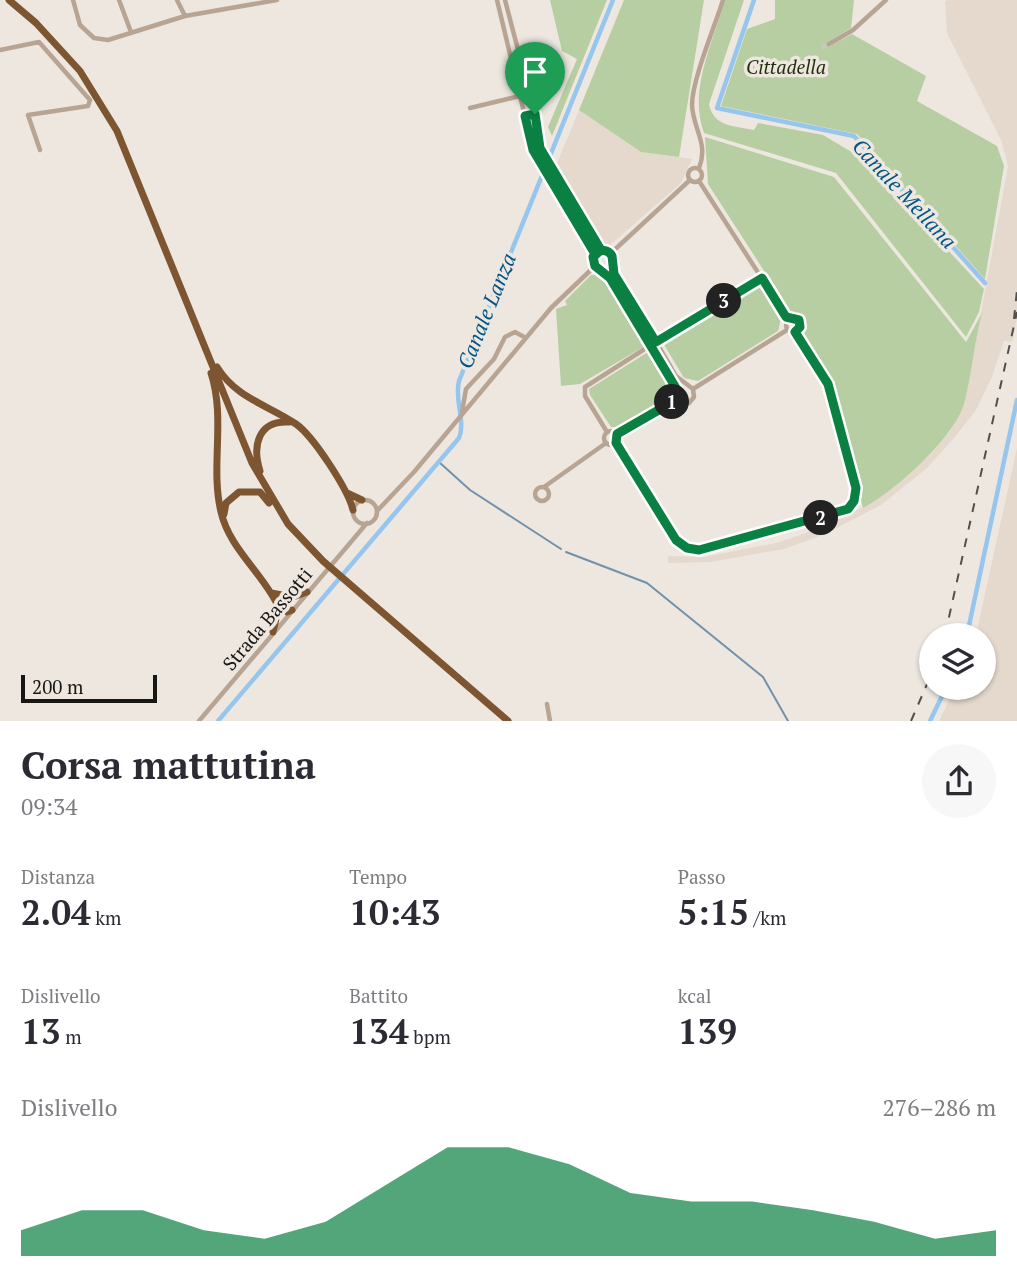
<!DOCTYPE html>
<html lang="it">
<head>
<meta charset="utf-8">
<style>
	body { margin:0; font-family:"PT Serif",serif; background:#f7f7f7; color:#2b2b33; height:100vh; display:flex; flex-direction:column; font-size:26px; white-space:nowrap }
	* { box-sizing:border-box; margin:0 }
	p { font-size:23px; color:#7c7c81 }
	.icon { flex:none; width:38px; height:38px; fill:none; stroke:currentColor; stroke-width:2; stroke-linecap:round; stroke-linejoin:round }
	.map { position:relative; height:721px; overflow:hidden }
	.sheet { display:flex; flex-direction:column; background:#fff; flex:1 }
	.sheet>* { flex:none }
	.controls { position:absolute; left:919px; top:623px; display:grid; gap:14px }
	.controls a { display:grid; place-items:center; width:77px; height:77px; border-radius:50%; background:#fff; box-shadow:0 2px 5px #0004; font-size:35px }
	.scale { position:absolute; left:21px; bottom:18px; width:136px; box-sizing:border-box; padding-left:7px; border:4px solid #191714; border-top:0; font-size:19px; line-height:24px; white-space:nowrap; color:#191714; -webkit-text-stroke:5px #ede7e0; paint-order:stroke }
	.pin { position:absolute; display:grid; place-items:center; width:60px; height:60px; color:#fff; margin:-72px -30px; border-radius:50% 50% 50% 0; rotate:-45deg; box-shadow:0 0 7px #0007 }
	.pin .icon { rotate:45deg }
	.km { position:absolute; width:35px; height:35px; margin:-18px; border-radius:50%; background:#222; color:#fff; font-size:19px; line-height:35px; text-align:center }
	.round { display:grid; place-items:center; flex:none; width:74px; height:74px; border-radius:37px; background:#f7f7f7 }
	.overview { display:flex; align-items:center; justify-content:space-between; height:119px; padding:0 21px }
	h1 { font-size:38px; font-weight:600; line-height:52px }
	.metrics { display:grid; grid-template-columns:repeat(3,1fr); gap:10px; height:119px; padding:7px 21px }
	.metrics div { display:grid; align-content:center }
	.metrics b { font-size:35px; font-weight:600 }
	.metrics small { font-size:19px; font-weight:400 }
	.metrics p { font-size:19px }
	.chart { height:196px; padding:14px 21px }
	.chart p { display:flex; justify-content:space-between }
	.chart svg { width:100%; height:126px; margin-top:7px; fill:#0b8043; opacity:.7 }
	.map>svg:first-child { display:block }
</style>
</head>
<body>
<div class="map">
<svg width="1017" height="721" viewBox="0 0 1017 721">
	<rect width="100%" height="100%" fill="#ede7e0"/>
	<path fill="#e4d9cc" d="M949,0h68v318l-5,24 -8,-1 -12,36 -16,33 -22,28 -27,30 -46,37 -56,29 -41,15 -74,13 -42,1v-7l36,1 72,-14 30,-10 62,-28 63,-51 19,-23 14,-26 44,-239 -6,-24 -55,-109 -2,-32z
		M579,110l62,42 51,7 -11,24 -72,63 -9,-5 -44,-75z
		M1017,448v273h-78l16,-33h29v-53h-8z"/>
	<path fill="#b7cea2" d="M550,0h57l-55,136 -4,-9 29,-68 -15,-8z
		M624,0h80l-25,157 -38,-5 -62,-42z
		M725,0h19l-35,104c4,23 26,22 45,26l4,-7 65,12 32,19 61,68 5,-1 63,68 -5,23 -13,25 -130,-164 -132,-40c-16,-43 9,-90 21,-133z
		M775,0h79l-3,28 -23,14 2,4 22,-12 74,42 -9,25 80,45 7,20 -19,113 -128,-145 -136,-28 26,-77 28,-10z
		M705,137l129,40 132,165 16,-29c-8,30 -10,61 -18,91 -10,34 -70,88 -101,104l-32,-126 -29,-53c5,-10 -4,-15 -12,-18l-82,-127z
		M602,274l5,5 38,67 -65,38 -19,2 -5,-77 11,-4 -2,-4 26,-26z
		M755,287l8,2 18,30 -3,12 -80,50 -14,-3 -21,-35z
		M648,352l21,31 -1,13 -45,31h-12l-21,-32 -1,-6z"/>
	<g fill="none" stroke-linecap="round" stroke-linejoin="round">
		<path stroke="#7092ac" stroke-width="2" d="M439,462l31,28 91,59
			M566,552l81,31 116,94 25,44"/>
		<path stroke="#96c6ed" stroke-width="4.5" d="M754,0l-37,108 137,28 131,147
			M967,635l50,-235
			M218,721l241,-283c7,-18 -5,-37 0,-57l154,-381
			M930,721l16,-33"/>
		<path stroke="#cdc8c1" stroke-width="4.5" stroke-dasharray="4.5 2" stroke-linecap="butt" d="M822,48l7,-4"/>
		<path stroke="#b8a493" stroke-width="4.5" d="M73,0l7,25 14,13 14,2 77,-24 92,-16
			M119,0l12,32
			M177,0l8,16
			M497,0l36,150 62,104
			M505,0l31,119 4,29 62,102
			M829,44l24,-14 33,-30
			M0,50l39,-8 51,58 -2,6 -60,9 12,35
			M470,108l50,-12
			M688 175a7 7 0 1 1 14 0a7 7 0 1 1-14 0Z
			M699,168c10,-24 -6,-39 -7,-63 0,-25 23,-79 31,-105
			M699,181l89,138
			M593 260a10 10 0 1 1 20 0a10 10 0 1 1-20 0Z
			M610,254l80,-74
			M603,271l69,108 4,21 6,4 7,-1 5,-6 -1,-8 -17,-13 -64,-111
			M786 325a7 7 0 1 1 14 0a7 7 0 1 1-14 0Z
			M656,342l106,-64
			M693,389l94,-59
			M462,412l4,-23 28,-30 11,-22 10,-5 11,6
			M604 438a7 7 0 1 1 14 0a7 7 0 1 1-14 0Z
			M607,432l-22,-36v-9l66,-42
			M617,434l59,-34
			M616,443l60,97 11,8 12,2 149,-41 8,-21 -20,-82 -8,-22 -33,-52
			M535 494a7 7 0 1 1 14 0a7 7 0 1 1-14 0Z
			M544,487l62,-44
			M353 512a12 12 0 1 1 24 0a12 12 0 1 1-24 0Z
			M377,511l37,-39 137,-164 44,-42
			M547,704l3,17
			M199,721l168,-198"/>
		<path stroke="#7e5531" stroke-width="7" d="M9,0l27,23 44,48 37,60 135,332 36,61 35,37 185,160
			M217,367c19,31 51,38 79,57 17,12 52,65 57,86
			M211,373c15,46 -1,93 10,139 8,35 39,59 55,90l2,8 -5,22
			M260,471c-8,-25 -2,-51 29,-49
			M347,493l15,7
			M224,514l2,-11 13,-11h21l9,11
			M271,593l22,4 14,-5
			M277,603l10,9 5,-2"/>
		<path stroke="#53504c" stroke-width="2" stroke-dasharray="9 9" stroke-linecap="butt" d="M1014,319l3,-29
			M945,635l72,-323
			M911,721l20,-46"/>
	</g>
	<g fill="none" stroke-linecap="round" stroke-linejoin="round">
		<g stroke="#fff" stroke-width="14">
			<path id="route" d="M535,114l5,34 61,102 -8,7 2,9 15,12 66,110v12l-59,34 -1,9 60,97 11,8 12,2 149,-41 6,-8 2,-13 -28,-104 -33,-52 5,-5 -1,-7 -13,-3 -24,-39 -106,64 -42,-68 -2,-18c-4,-7 -11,-7 -17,-2l-62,-104 -8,-34 10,-2"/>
		</g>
		<use href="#route" stroke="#0b8043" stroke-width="9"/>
	</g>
	<g text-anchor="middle" stroke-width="7" stroke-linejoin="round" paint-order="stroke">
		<g font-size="19" font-style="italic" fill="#1f300b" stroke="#ede7e0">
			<text x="786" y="74">Cittadella</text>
		</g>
		<g font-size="19" fill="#191714" stroke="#ede7e0">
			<text transform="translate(267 619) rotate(-50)" y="7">Strada Bassotti</text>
		</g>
		<g font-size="21" font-style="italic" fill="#025585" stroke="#ede7e0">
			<text transform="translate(904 194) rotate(47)" y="7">Canale Mellana</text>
			<text transform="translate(487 311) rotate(-68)" y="7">Canale Lanza</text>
		</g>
	</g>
</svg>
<div class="controls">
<a><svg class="icon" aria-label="layers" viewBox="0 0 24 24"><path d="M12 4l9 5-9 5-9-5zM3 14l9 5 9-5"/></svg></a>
</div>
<div class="scale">200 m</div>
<div class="pin" style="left:535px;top:114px;background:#1e9e55"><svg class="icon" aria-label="arrive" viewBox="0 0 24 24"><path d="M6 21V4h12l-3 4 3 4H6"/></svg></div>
<b class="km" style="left:672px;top:402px">1</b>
<b class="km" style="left:821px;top:518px">2</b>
<b class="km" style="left:724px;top:301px">3</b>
</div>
<section class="sheet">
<div class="overview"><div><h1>Corsa mattutina</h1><p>09:34</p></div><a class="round"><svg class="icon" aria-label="share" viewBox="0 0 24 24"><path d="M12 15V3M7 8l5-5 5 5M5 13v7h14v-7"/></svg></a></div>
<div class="metrics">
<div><p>Distanza</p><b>2.04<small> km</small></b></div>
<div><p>Tempo</p><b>10:43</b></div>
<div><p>Passo</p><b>5:15<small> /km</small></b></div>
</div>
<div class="metrics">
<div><p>Dislivello</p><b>13<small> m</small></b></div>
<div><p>Battito</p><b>134<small> bpm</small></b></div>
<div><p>kcal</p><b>139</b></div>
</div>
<div class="chart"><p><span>Dislivello</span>276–286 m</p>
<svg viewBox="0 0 160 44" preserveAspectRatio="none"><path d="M0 44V35L10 28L20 28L30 35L40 38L50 32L60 19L70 6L80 6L90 12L100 22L110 25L120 25L130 28L140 32L150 38L160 35V44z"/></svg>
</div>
</section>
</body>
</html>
